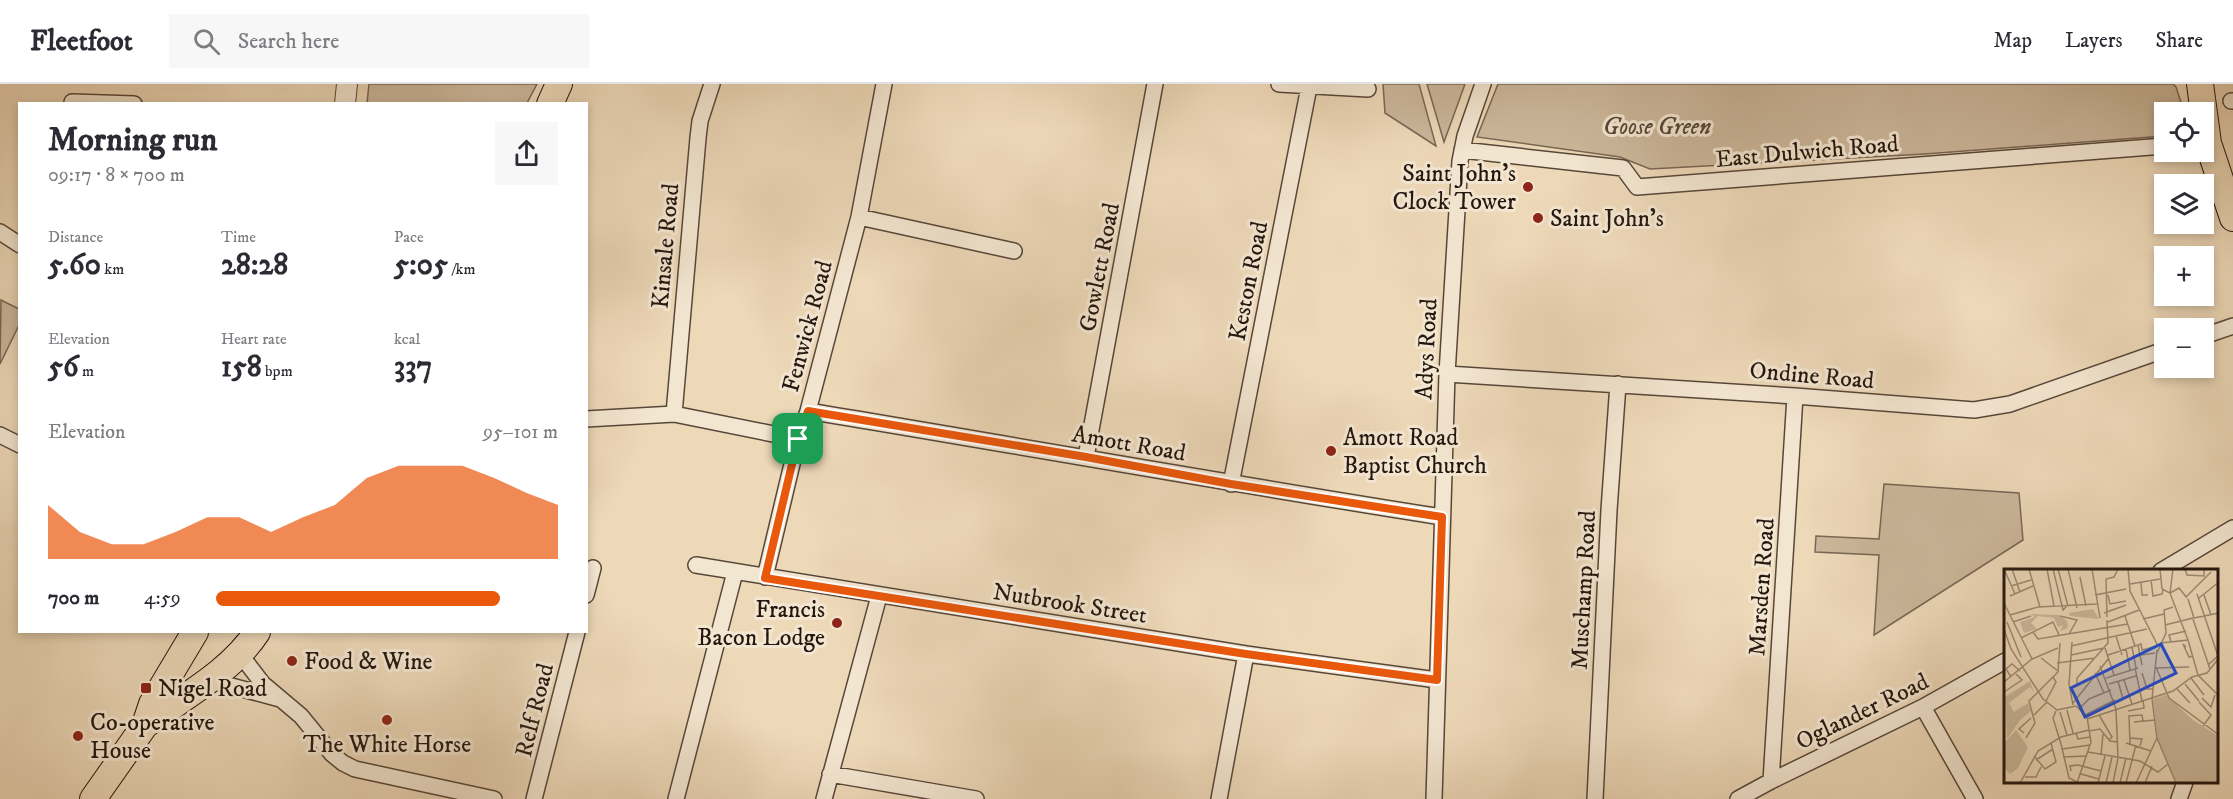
<!DOCTYPE html>
<html lang="en">
<head>
<meta charset="utf-8">
<style>
	body { margin:0; font-family:"IM FELL DW Pica",serif; background:#f7f7f7; color:#2b2b33; height:100vh; display:flex; flex-direction:column; font-size:22px; white-space:nowrap }
	* { box-sizing:border-box; margin:0 }
	p { font-size:20px; color:#7c7c81 }
	.icon { flex:none; width:33px; height:33px; fill:none; stroke:currentColor; stroke-width:2; stroke-linecap:round; stroke-linejoin:round }
	.map { position:relative; flex:1; overflow:hidden }
	.details { position:absolute; left:18px; top:18px; width:570px; height:531px; display:flex; flex-direction:column; background:#fff; border-radius:0px; box-shadow:0 3px 9px #0003 }
	.details>* { flex:none }
	.controls { position:absolute; left:2154px; top:18px; display:grid; gap:12px }
	.controls a { display:grid; place-items:center; width:60px; height:60px; border-radius:0px; background:#fff; box-shadow:0 3px 9px #0003; font-size:30px }
	.pin { position:absolute; display:grid; place-items:center; width:51px; height:51px; color:#fff; margin:-26px; border-radius:12px; box-shadow:0 3px 9px #0006 }
	.round { display:grid; place-items:center; flex:none; width:63px; height:63px; border-radius:0px; background:#f7f7f7 }
	.summary { display:flex; align-items:center; justify-content:space-between; height:102px; padding:0 30px }
	h1 { font-size:33px; font-weight:700; line-height:45px }
	.stats { display:grid; grid-template-columns:repeat(3,1fr); gap:9px; height:102px; padding:6px 30px }
	.stats div { display:grid; align-content:center }
	.stats b { font-size:30px; font-weight:700 }
	.stats small { font-size:16px; font-weight:400 }
	.stats p { font-size:16px }
	.chart { height:168px; padding:12px 30px }
	.chart p { display:flex; justify-content:space-between }
	.chart svg { width:100%; height:108px; margin-top:6px; fill:#ea580c; opacity:.7 }
	ul { padding:0 30px; list-style:none; font-size:20px }
	li { display:grid; grid-template-columns:96px 72px 1fr; align-items:center; height:45px }
	li i { height:15px; border-radius:8px; background:#ea580c }
	header { display:flex; align-items:center; gap:36px; box-sizing:border-box; height:84px; padding:0 30px; background:#fff; border-bottom:2px solid #e1e1e2 }
	header strong { font-size:28px }
	nav { display:flex; gap:33px; margin-inline-start:auto; font-size:21px }
	.search { width:420px; height:54px; background:#f7f7f7; display:flex; align-items:center; gap:15px; box-sizing:border-box; padding:0 21px; border-radius:0px; color:#7c7c81; font-size:22px }
	.map>svg:first-child { display:block }
</style>
</head>
<body>
<header>
<strong>Fleetfoot</strong>
<div class="search"><svg class="icon" aria-label="search" viewBox="0 0 24 24"><circle cx="10" cy="10" r="6"/><path d="M15 15l6 6"/></svg>Search here</div>
<nav><a>Map</a><a>Layers</a><a>Share</a></nav>
</header>
<div class="map">
<svg width="2233" height="715" viewBox="0 0 2233 715">
	<rect width="100%" height="100%" fill="#edd8b8"/>
	<filter id="stains"><feTurbulence type="fractalNoise" baseFrequency=".00333" numOctaves="4"/><feColorMatrix values="0 0 0 0 .2 0 0 0 0 .09 0 0 0 0 .02 0 0 0 .5 -.17"/></filter>
	<radialGradient id="worn" r=".72"><stop offset=".6" stop-color="#630" stop-opacity="0"/><stop offset="1" stop-color="#630" stop-opacity=".3"/></radialGradient>
	<path fill="#cbb79b" stroke="#786755" stroke-width="1.5" d="M369,0h168l-10,19h-160z
		M1383,0h36l17,62 -51,-33z
		M1427,0h38l-21,58z
		M1498,0h675l3,3 8,25h-20v24l-239,18 -275,15 -30,-12 -143,-20z
		M1,216l18,9v16l-19,39z
		M1884,400l135,9 4,47 -149,95 5,-80 -64,-3 1,-16 63,3z"/>
	<g fill="none" stroke-linecap="round" stroke-linejoin="round">
		<g stroke="#574739" stroke-width="18">
			<path id="minor" d="M1279,0l89,5
				M2231,17h2
				M72,18l62,2
				M1462,66l161,18 14,19 527,-41
				M859,133l155,34
				M0,148l20,13
				M2204,252l29,-10
				M1447,290l348,22 179,14 36,-6 154,-54
				M808,327c212,35 423,73 634,106
				M674,330l24,-276 2,-17 12,-37
				M586,335l88,-5 124,25
				M0,351l20,10
				M1086,373l69,-373
				M1231,400l78,-397
				M696,481l550,89 191,26
				M2161,487l72,-43
				M765,493l33,-138 10,-28 51,-194 25,-133
				M586,511l7,-27
				M240,570l23,30 38,32 31,38 11,9 12,6 139,30
				M209,596l71,19
				M1923,623l52,92
				M830,690l146,25
				M1771,697l24,-385
				M534,715l43,-167
				M676,715l59,-227
				M824,715l55,-203
				M1219,715l27,-145
				M1434,715l13,-425 13,-213 5,-25 18,-52
				M1595,715l14,-289 9,-126
				M1738,715l33,-18 152,-74 82,-46
				M2179,715l6,-17"/>
		</g>
		<g stroke="#574739" stroke-width="22">
			<path id="tertiary" d="M345,20l2,-20"/>
		</g>
		<g stroke="#25170f" stroke-width="28">
			<path id="primary" d="M2200,0l8,59 25,75
				M550,20l9,-20
				M145,641c38,-28 86,-53 112,-93
				M93,715l52,-74 7,-21 43,-72"/>
		</g>
		<use href="#minor" stroke="#f3e6d1" stroke-width="15"/>
		<use href="#tertiary" stroke="#f3e6d1" stroke-width="20"/>
		<use href="#primary" stroke="#edd8b8" stroke-width="26"/>
	</g>
	<g fill="none" stroke-linecap="round" stroke-linejoin="round">
		<g stroke="#fff" stroke-width="12">
			<path id="route" d="M808,327l278,46 145,27 211,33 -5,163 -191,-26 -481,-76 33,-139z"/>
		</g>
		<use href="#route" stroke="#ea580c" stroke-width="8"/>
	</g>
	<g fill="#8f2418" stroke="#f3e6d1" stroke-width="2">
		<circle cx="1528" cy="103" r="6"/>
		<circle cx="1538" cy="134" r="6"/>
		<circle cx="1331" cy="367" r="6"/>
		<circle cx="837" cy="539" r="6"/>
		<circle cx="292" cy="577" r="6"/>
		<rect x="140" y="598" width="12" height="12" rx="3"/>
		<circle cx="387" cy="636" r="6"/>
		<circle cx="78" cy="652" r="6"/>
	</g>
	<g text-anchor="middle" stroke-width="6" stroke-linejoin="round" paint-order="stroke">
		<g font-size="24" font-style="italic" fill="#574739" stroke="#f3e6d1">
			<text x="1657" y="50">Goose Green</text>
		</g>
		<g font-size="24" fill="#25170f" stroke="#f3e6d1">
			<text transform="translate(1807 67) rotate(-5)" y="8">East Dulwich Road</text>
			<text transform="translate(665 162) rotate(-85)" y="8">Kinsale Road</text>
			<text transform="translate(1099 183) rotate(-79)" y="8">Gowlett Road</text>
			<text transform="translate(1248 197) rotate(-79)" y="8">Keston Road</text>
			<text transform="translate(807 242) rotate(-75)" y="8">Fenwick Road</text>
			<text transform="translate(1426 265) rotate(-87)" y="8">Adys Road</text>
			<text transform="translate(1812 291) rotate(5)" y="8">Ondine Road</text>
			<text transform="translate(1129 359) rotate(10)" y="8">Amott Road</text>
			<text transform="translate(1761 503) rotate(-86)" y="8">Marsden Road</text>
			<text transform="translate(1583 506) rotate(-87)" y="8">Muschamp Road</text>
			<text transform="translate(1070 519) rotate(9)" y="8">Nutbrook Street</text>
			<text transform="translate(534 626) rotate(-76)" y="8">Relf Road</text>
			<text transform="translate(1862 627) rotate(-26)" y="8">Oglander Road</text>
		</g>
		<g font-size="24" fill="#25170f" stroke="#f3e6d1" text-anchor="start">
			<text x="1516" y="97" text-anchor="end">Saint John's<tspan x="1516" dy="28">Clock Tower</tspan></text>
			<text x="1550" y="142">Saint John's</text>
			<text x="1343" y="361">Amott Road<tspan x="1343" dy="28">Baptist Church</tspan></text>
			<text x="825" y="533" text-anchor="end">Francis<tspan x="825" dy="28">Bacon Lodge</tspan></text>
			<text x="304" y="585">Food &amp; Wine</text>
			<text x="158" y="612">Nigel Road</text>
			<text x="90" y="646">Co-operative<tspan x="90" dy="28">House</tspan></text>
			<text x="387" y="668" text-anchor="middle">The White Horse</text>
		</g>
	</g>
	<g transform="translate(2004 485)">
		<rect width="214" height="214" fill="#edd8b8"/>
		<path d="M89,40l6,10 -29,-3 -1,-3zM27,45l28,1 8,6 1,7 -8,3 3,-6 -5,2 -4,-9 -16,-2 -7,7 6,6 -13,4 -4,-11 15,-5zM26,112l4,11 -4,-5 -21,16 5,9 14,-9 3,8 -11,9 -13,19 -2,-42zM162,126l27,25 25,16v45l-41,2 -19,-44 -5,-40zM12,161l12,17 -10,21 -8,6 -6,-6v-25z" fill="#cbb79b"/>
		<path fill="none" stroke="#9d8b74" stroke-width="1.5" d="M0,0l11,25M8,0l8,23M25,0l11,38M43,0l7,37M49,0l10,41 4,-4M54,0l10,37M64,0l9,39M88,0l8,49M124,0l2,22 28,55M156,0l2,20 8,4 18,47 -27,3M181,0l2,6 17,1v-7M76,8l6,29M147,11l2,16 9,-2 1,-4M137,13l1,13h6M126,15l30,-5M7,17l20,-6M166,24l3,-24M166,24l9,-5 8,10M193,25l21,62 -9,8M91,26l31,-6M104,26l2,9 16,-3M200,26l7,20M6,27l23,-10M182,28l25,-25M195,29l20,-16M184,30l6,19M0,34l28,56M100,44l22,-8M6,46l28,-8 59,-3M56,47l17,4 -8,14M121,47l10,30M103,48l-1,-38 8,-2 4,-8M190,49l25,-5M139,50l21,-5M189,50l17,50M3,53l14,35M9,53l18,-6M104,53l31,-12M161,56l28,-7M0,60l7,20 32,50 14,11 19,-4 11,11 4,25 -14,41M29,63l5,7 90,-15M112,67l6,19M17,69l32,-16 6,13M184,71l10,35 21,21M68,73l-3,42 4,21M167,73l-2,-7 17,-4M134,76l4,20M67,77l76,-17M128,78l4,21M182,78l-3,-3 6,13 4,-1M101,79l9,27M122,80l4,21M153,81l-5,49 5,39 19,45M153,84l9,-20 -2,-23 9,-3M67,86l33,-7M104,86l33,-11 1,6 12,-3M130,87l21,-3M37,89l17,13M53,94l38,-5M96,97l16,43 2,49 -5,25M152,98l13,31 50,37M131,99l7,33M153,99l32,-1M54,103l2,-29M91,104l9,20M138,104l5,16h6M7,108l-5,-8 6,-5 8,7M102,109l32,-10M187,109l13,17M120,111l8,24M114,112l5,18M0,113l28,-23 26,-11M73,115v-6l31,-35 -1,-23M105,115l27,-8M181,115l14,17M173,120l13,14M0,123l18,-12 -6,-6M198,129l9,9 4,-12M42,132l10,-19 -3,-5M195,133l12,13 -8,11M69,134l36,-45M75,140l10,-10 22,-9M63,141l6,23M52,142l-3,7 8,26M124,142l16,-3 -1,-8M56,143l7,23M30,146l13,-13M81,146l30,-15M95,146l13,22 -3,3M83,150l86,-28 19,-14 15,-4 12,-15M130,153l21,-2M85,162l11,-2 10,12 8,1M20,164l-5,-4 12,-11M72,164l2,6 12,-2M22,169l9,-15 -6,-22 29,-29M126,169l12,1 -2,7M122,174l25,8M57,175l8,34 8,4M126,175l-1,-28 13,-1 1,6M58,180l28,-4M84,183l52,9 18,11 10,-8M97,186l2,-21M30,187l11,13 11,-7 -5,-19M59,188l23,-1M32,191l17,-11M67,202l-1,-5 8,-1 23,6M77,205l18,5M21,208h11l5,-10M16,214l18,-32 23,-14 28,-7M94,214l7,-27M102,214l6,-26M116,214l6,-25M122,214l10,-38M132,214l21,-45M141,214l7,-17"/>
		<path fill="#1d4ed8" fill-opacity="0.15" stroke="#1d4ed8" stroke-width="3" d="M157,75l15,29 -91,44 -14,-29z"/>
		<rect width="214" height="214" fill="none" stroke="#25170f" stroke-width="3"/>
	</g>
	<rect width="100%" height="100%" filter="url(#stains)"/>
	<rect width="100%" height="100%" fill="url(#worn)"/>
</svg>
<div class="controls">
<a><svg class="icon" aria-label="locate" viewBox="0 0 24 24"><circle cx="12" cy="12" r="6"/><path d="M12 2v4M12 18v4M2 12h4M18 12h4"/></svg></a>
<a><svg class="icon" aria-label="layers" viewBox="0 0 24 24"><path d="M12 4l9 5-9 5-9-5zM3 14l9 5 9-5"/></svg></a>
<a>+</a>
<a>−</a>
</div>
<div class="pin" style="left:798px;top:355px;background:#1e9e55"><svg class="icon" aria-label="arrive" viewBox="0 0 24 24"><path d="M6 21V4h12l-3 4 3 4H6"/></svg></div>
<section class="details">
<div class="summary"><div><h1>Morning run</h1><p>09:17 · 8 × 700 m</p></div><a class="round"><svg class="icon" aria-label="share" viewBox="0 0 24 24"><path d="M12 15V3M7 8l5-5 5 5M5 13v7h14v-7"/></svg></a></div>
<div class="stats">
<div><p>Distance</p><b>5.60<small> km</small></b></div>
<div><p>Time</p><b>28:28</b></div>
<div><p>Pace</p><b>5:05<small> /km</small></b></div>
</div>
<div class="stats">
<div><p>Elevation</p><b>56<small> m</small></b></div>
<div><p>Heart rate</p><b>158<small> bpm</small></b></div>
<div><p>kcal</p><b>337</b></div>
</div>
<div class="chart"><p><span>Elevation</span>95–101 m</p>
<svg viewBox="0 0 160 44" preserveAspectRatio="none"><path d="M0 44V22L10 33L20 38L30 38L40 33L50 27L60 27L70 33L80 27L90 22L100 11L110 6L120 6L130 6L140 11L150 17L160 22V44z"/></svg>
</div>
<ul>
<li><b>700 m</b>4:59<i style="width:83%"></i></li>
</ul>
</section>
</div>
</body>
</html>
